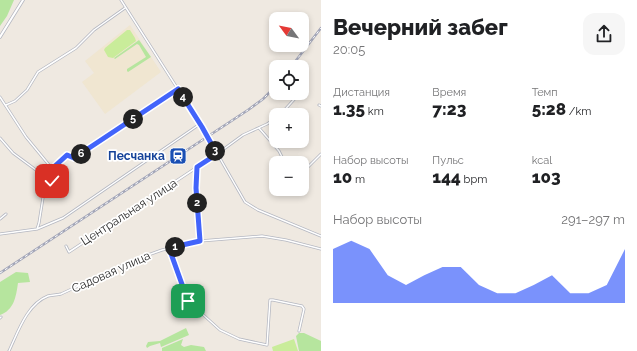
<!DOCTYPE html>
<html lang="ru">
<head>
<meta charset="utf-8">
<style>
	body { margin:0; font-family:Raleway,sans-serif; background:#f6f6f6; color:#202124; height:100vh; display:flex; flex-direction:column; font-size:15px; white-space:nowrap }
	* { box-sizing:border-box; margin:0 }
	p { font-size:13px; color:#757577 }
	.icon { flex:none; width:22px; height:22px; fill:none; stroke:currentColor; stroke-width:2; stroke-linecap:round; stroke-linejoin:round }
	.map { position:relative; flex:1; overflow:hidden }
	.drawer { display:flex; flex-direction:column; background:#fff; width:316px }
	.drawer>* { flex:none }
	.needle { width:26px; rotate:302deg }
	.tools { position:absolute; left:269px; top:12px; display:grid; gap:8px }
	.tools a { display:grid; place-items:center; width:40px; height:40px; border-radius:8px; background:#fff; box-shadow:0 2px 6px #0003; font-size:20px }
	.pin { position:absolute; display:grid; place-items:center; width:34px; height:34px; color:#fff; margin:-17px; border-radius:8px; box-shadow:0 2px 6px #0006 }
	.km { position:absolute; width:20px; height:20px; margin:-10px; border-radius:50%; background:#222; color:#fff; font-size:11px; line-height:20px; text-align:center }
	.round { display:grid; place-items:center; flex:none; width:42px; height:42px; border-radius:12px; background:#f6f6f6 }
	.overview { display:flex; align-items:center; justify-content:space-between; height:68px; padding:0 12px }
	h1 { font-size:22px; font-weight:800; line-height:30px }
	.figures { display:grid; grid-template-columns:repeat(3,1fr); gap:6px; height:68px; padding:4px 12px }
	.figures div { display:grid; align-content:center }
	.figures b { font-size:17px; font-weight:800 }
	.figures small { font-size:11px; font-weight:400 }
	.figures p { font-size:11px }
	.chart { height:112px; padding:8px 12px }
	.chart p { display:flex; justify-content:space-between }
	.chart svg { width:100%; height:72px; margin-top:4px; fill:#4264fb; opacity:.7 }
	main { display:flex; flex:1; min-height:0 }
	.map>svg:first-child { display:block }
</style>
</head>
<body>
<main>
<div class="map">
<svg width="321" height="351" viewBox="0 0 321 351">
	<rect width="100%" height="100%" fill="#efe9e1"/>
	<path fill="#f0e6d1" d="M130,25l31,47 -56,42 -23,-32 12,-9 -9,-12z"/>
	<path fill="#b6e59e" d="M0,0h14l-7,16 -7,10z
		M139,40l12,17 -23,15 -1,-1v-2l19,-12 -7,-12 -2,-1 -22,15 -1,-1z
		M16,272l12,1 2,9 -12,1c-2,14 -4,27 -18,32v-33z
		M186,328l3,7 -28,12 -1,-4 -10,3 -3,2 -1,-2 2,-4 12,-1z
		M299,333h5l17,8v10h-22l-3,-15z
		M183,339l-2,6 3,2 7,-2 13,2 2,4h-44v-3z"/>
	<path fill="#c9ec9a" d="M127,30h3l5,8 1,3 -23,17 -5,-1 -4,-7 1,-2z
		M294,339l4,12h-25l-1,-4z"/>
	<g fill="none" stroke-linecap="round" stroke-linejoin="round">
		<g stroke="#b4b7c1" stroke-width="3">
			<path id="minor" d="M121,0l81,127 43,75 13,8 63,26
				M0,97l26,40 28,34 -2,10 -7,4
				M6,105l9,-4 12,-11 11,-18 38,-24 18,-18 31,-22
				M319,105l2,1
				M280,115l20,-22
				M259,128l20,23 6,12
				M0,138l13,15 23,17 9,15 -6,38 -2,6
				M197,167l-1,21 4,53
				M54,171l1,-5 12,-11 8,3 103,-69
				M302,173l19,-19
				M0,219l6,-5
				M0,234l37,-5 26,-11 137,-94
				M66,246l3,6 148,-98 26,-19 24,-11 9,-6
				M169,249l19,52 32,29 19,9 28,6 3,-45h3l29,6 2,3 -5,22
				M0,318l1,-1
				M9,351c9,-19 18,-47 39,-55 4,-1 9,-1 13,-2l73,-34 28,-10 38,-9 62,-5 24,4 35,9"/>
		</g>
		<g stroke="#b4b7c1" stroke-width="3.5">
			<path id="tertiary" d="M0,37l23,-37"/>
		</g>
		<use href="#minor" stroke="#fff" stroke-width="1.5"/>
		<use href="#tertiary" stroke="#fff" stroke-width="2"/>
		<g stroke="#a3a6b8" stroke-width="2.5">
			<path id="rail" d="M291,67l30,-39
				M0,273l248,-163 15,-11 13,-13"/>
		</g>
		<use href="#rail" stroke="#fff" stroke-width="1" stroke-dasharray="3" stroke-linecap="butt"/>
	</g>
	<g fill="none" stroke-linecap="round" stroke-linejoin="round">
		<g stroke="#fff" stroke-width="8">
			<path id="route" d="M52,181l3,-15 12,-11 7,3 104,-69 24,38 15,27 -20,13 -1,21 4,53 -31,7 19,53"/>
		</g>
		<use href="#route" stroke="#4264fb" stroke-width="5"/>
	</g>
	<defs>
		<g id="station-square" transform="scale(0.9)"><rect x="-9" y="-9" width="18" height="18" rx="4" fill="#1a4fb4" stroke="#fff"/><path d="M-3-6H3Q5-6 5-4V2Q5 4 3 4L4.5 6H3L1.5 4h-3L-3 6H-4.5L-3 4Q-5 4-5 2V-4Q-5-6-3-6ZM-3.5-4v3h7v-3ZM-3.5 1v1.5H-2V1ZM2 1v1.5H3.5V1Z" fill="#fff"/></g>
	</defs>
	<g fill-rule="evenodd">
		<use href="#station-square" x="178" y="156"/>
	</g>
	<g text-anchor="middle" stroke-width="3.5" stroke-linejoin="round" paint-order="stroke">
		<g font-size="12" font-weight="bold" fill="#164399" stroke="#fff" text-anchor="end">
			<text x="165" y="160">Песчанка</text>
		</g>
		<g font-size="12" fill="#2e2e2e" stroke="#fff">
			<text transform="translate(129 212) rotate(-33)" y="4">Центральная улица</text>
			<text transform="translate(111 272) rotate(-24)" y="4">Садовая улица</text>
		</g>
	</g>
</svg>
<div class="tools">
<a><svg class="needle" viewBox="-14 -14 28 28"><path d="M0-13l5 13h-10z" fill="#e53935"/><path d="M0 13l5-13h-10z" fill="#757577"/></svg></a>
<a><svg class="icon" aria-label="locate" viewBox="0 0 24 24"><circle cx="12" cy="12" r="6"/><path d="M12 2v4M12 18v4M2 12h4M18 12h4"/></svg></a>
<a>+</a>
<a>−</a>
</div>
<div class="pin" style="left:188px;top:301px;background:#1e9e55"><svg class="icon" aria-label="arrive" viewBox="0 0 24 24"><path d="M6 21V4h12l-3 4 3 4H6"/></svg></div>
<div class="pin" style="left:52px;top:181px;background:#d93025"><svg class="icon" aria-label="check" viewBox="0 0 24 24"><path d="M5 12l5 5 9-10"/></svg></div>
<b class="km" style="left:175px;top:247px">1</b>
<b class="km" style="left:197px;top:203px">2</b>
<b class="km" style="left:215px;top:151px">3</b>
<b class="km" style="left:183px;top:97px">4</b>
<b class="km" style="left:133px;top:119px">5</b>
<b class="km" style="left:81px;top:154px">6</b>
</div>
<section class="drawer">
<div class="overview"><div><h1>Вечерний забег</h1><p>20:05</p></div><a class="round"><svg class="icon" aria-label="share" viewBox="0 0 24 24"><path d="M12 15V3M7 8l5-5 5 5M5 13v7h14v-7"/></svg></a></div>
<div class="figures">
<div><p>Дистанция</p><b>1.35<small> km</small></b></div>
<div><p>Время</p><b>7:23</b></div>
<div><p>Темп</p><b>5:28<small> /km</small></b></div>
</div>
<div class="figures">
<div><p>Набор высоты</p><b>10<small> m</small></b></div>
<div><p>Пульс</p><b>144<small> bpm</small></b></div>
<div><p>kcal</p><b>103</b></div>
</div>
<div class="chart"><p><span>Набор высоты</span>291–297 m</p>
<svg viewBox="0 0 160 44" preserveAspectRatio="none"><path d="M0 44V11L10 6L20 11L30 27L40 33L50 27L60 22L70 22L80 33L90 38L100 38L110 33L120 27L130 38L140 38L150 33L160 11V44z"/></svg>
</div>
</section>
</main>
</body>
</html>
